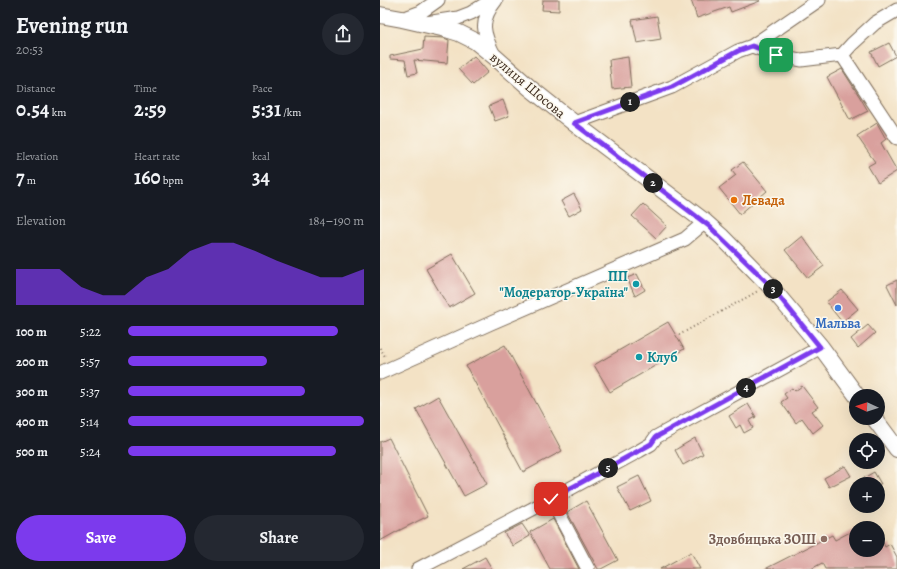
<!DOCTYPE html>
<html lang="en">
<head>
<meta charset="utf-8">
<style>
	body { margin:0; font-family:Alegreya,serif; background:#242831; color:#f1f3f6; height:100vh; display:flex; flex-direction:column; font-size:15px; white-space:nowrap }
	* { box-sizing:border-box; margin:0 }
	p { font-size:13px; color:#9ea1a6 }
	.icon { flex:none; width:22px; height:22px; fill:none; stroke:currentColor; stroke-width:2; stroke-linecap:round; stroke-linejoin:round }
	.map { position:relative; flex:1; overflow:hidden }
	.sheet { display:flex; flex-direction:column; background:#171b24; width:380px }
	.sheet>* { flex:none }
	.needle { width:26px; rotate:273deg }
	.controls { position:absolute; left:469px; top:389px; display:grid; gap:8px }
	.controls a { display:grid; place-items:center; width:36px; height:36px; border-radius:50%; background:#171b24; box-shadow:0 4px 16px #0002; font-size:20px }
	.pin { position:absolute; display:grid; place-items:center; width:34px; height:34px; color:#fff; margin:-17px; border-radius:8px; box-shadow:0 2px 6px #0006 }
	.km { position:absolute; width:20px; height:20px; margin:-10px; border-radius:50%; background:#222; color:#fff; font-size:11px; line-height:20px; text-align:center }
	.round { display:grid; place-items:center; flex:none; width:42px; height:42px; border-radius:21px; background:#242831 }
	.overview { display:flex; align-items:center; justify-content:space-between; height:68px; padding:0 16px }
	h1 { font-size:22px; font-weight:700; line-height:30px }
	.metrics { display:grid; grid-template-columns:repeat(3,1fr); gap:6px; height:68px; padding:4px 16px }
	.metrics div { display:grid; align-content:center }
	.metrics b { font-size:20px; font-weight:700 }
	.metrics small { font-size:11px; font-weight:400 }
	.metrics p { font-size:11px }
	.chart { height:112px; padding:8px 16px }
	.chart p { display:flex; justify-content:space-between }
	.chart svg { width:100%; height:72px; margin-top:4px; fill:#7c3aed; opacity:.7 }
	.action { display:flex; gap:8px; margin-top:auto; padding:8px 16px }
	.action a { flex:1; height:46px; border-radius:24px; background:#7c3aed; color:#fff; font-size:16px; font-weight:700; line-height:46px; text-align:center }
	.action a+a { background:#242831; color:#f1f3f6 }
	ul { padding:0 16px; list-style:none; font-size:13px }
	li { display:grid; grid-template-columns:64px 48px 1fr; align-items:center; height:30px }
	li i { height:10px; border-radius:5px; background:#7c3aed }
	main { display:flex; flex:1; min-height:0 }
	.map>svg:first-child { display:block }
</style>
</head>
<body>
<main>
<section class="sheet">
<div class="overview"><div><h1>Evening run</h1><p>20:53</p></div><a class="round"><svg class="icon" aria-label="share" viewBox="0 0 24 24"><path d="M12 15V3M7 8l5-5 5 5M5 13v7h14v-7"/></svg></a></div>
<div class="metrics">
<div><p>Distance</p><b>0.54<small> km</small></b></div>
<div><p>Time</p><b>2:59</b></div>
<div><p>Pace</p><b>5:31<small> /km</small></b></div>
</div>
<div class="metrics">
<div><p>Elevation</p><b>7<small> m</small></b></div>
<div><p>Heart rate</p><b>160<small> bpm</small></b></div>
<div><p>kcal</p><b>34</b></div>
</div>
<div class="chart"><p><span>Elevation</span>184–190 m</p>
<svg viewBox="0 0 160 44" preserveAspectRatio="none"><path d="M0 44V22L10 22L20 22L30 33L40 38L50 38L60 27L70 22L80 11L90 6L100 6L110 11L120 17L130 22L140 27L150 27L160 22V44z"/></svg>
</div>
<ul>
<li><b>100 m</b>5:22<i style="width:89%"></i></li>
<li><b>200 m</b>5:57<i style="width:59%"></i></li>
<li><b>300 m</b>5:37<i style="width:75%"></i></li>
<li><b>400 m</b>5:14<i style="width:100%"></i></li>
<li><b>500 m</b>5:24<i style="width:88%"></i></li>
</ul>
<div class="action"><a>Save</a><a>Share</a></div>
</section>
<div class="map">
<svg width="517" height="569" viewBox="0 0 517 569">
	<rect width="100%" height="100%" fill="#fbf7ec"/>
	<filter id="ink" filterUnits="userSpaceOnUse"><feTurbulence type="fractalNoise" baseFrequency=".025" numOctaves="2"/><feDisplacementMap in="SourceGraphic" scale="8" xChannelSelector="R" yChannelSelector="G"/><feConvolveMatrix kernelMatrix="1 2 1 2 8 2 1 2 1" color-interpolation-filters="sRGB"/></filter>
	<filter id="wash" filterUnits="userSpaceOnUse"><feTurbulence type="fractalNoise" baseFrequency=".012" numOctaves="4" result="noise"/><feDisplacementMap in="SourceGraphic" scale="16" xChannelSelector="R" yChannelSelector="G"/><feGaussianBlur stdDeviation="0.9" result="paint"/><feColorMatrix in="noise" values="0 0 0 0 0 0 0 0 0 0 0 0 0 0 0 0 0 1.4 0 .05"/><feComposite in="paint" operator="in"/></filter>
	<g filter="url(#wash)">
		<rect width="100%" height="100%" fill="#f3e2c5"/>
		<g id="blocks">
			<path fill="#d9a09d" d="M163,0h16v11l-17,-1z
				M311,0h68l1,1 -29,11 -2,-5 -32,11z
				M277,16l4,23 -24,4 -5,-23z
				M44,37l20,1 5,2 -2,23 -33,-3 3,13 -9,2 -3,-15 -15,-1v-3l33,-7z
				M509,43l7,13 -18,10 -7,-14z
				M94,56l14,16 -15,13 -15,-16z
				M248,57l3,30 -19,2 -3,-29z
				M462,69l19,30 7,12 -18,9 -23,-43z
				M123,100l6,16 -14,5 -6,-15z
				M497,123l9,16 -5,4 16,28 -19,12 -10,-17 7,-4 -18,-26z
				M363,162l24,29 -27,23 -21,-26 17,-13 -4,-5z
				M194,194l8,15 -13,7 -8,-15z
				M263,204l24,22 -11,12 -24,-22z
				M422,236l22,30 -16,12 -23,-28z
				M72,254l23,39 -26,15 -23,-39z
				M257,274l8,16 -10,6 -8,-18z
				M517,280v25l-10,-20z
				M462,290l16,19 -16,13 -16,-20z
				M288,322l16,27 -74,43 -16,-27z
				M488,325l7,8 -17,15 -7,-9z
				M125,345l57,106 -39,21 -57,-106z
				M422,386l16,21 -6,4 11,14 -10,8 -11,-15 -6,5 -15,-21 6,-4 -3,-4 8,-6 3,3z
				M58,396l49,88 -23,12 -48,-87z
				M368,404l8,13 -7,4 4,7 -9,5 -4,-8 -4,3 -7,-12z
				M9,438l39,78 -32,16 -16,9v-99z
				M315,438l8,16 -20,11 -8,-15z
				M465,466l6,10 -22,11 -5,-9z
				M494,472l7,12h-28z
				M259,476l12,25 -21,10 -13,-24z
				M206,501l32,59 -17,9h-3l-31,-57z
				M173,519l26,50h-29l-20,-37z
				M142,524l8,12 -17,10 -9,-13z
				M476,529v21h22v-17l7,14 5,-3 7,13v12h-72l-3,-6 -11,6h-46l67,-34 3,5z
				M311,552l9,17h-40z
				M105,557l7,12h-29z"/>
		</g>
	</g>
	<g filter="url(#ink)">
		<use href="#blocks" fill-opacity="0" stroke="#7b6a58" stroke-width="1"/>
		<g fill="none" stroke-linecap="round" stroke-linejoin="round">
			<g stroke="#7b6a58" stroke-width="15">
				<path id="minor" d="M22,19l19,-7 17,-12
					M46,23l32,-5 13,-5 21,-13
					M372,46l67,-46
					M114,55c-11,-22 -15,-34 2,-55
					M462,55l55,83
					M194,123l98,-36 66,-36 14,-5 24,9 25,5 41,-5 10,-11 23,-21 22,-13
					M0,373l111,-50 194,-84 20,-17
					M171,499l37,70
					M38,569l122,-64 99,-54 12,-7 5,-7 165,-90"/>
			</g>
			<g stroke="#7b6a58" stroke-width="18">
				<path id="major" d="M0,15l22,4 44,10 13,4 16,8 20,16 35,31 44,35 131,99 17,15 47,48 52,62 36,49
					M494,418l23,31"/>
			</g>
			<path stroke="#7b6a58" stroke-width="2" stroke-dasharray="1 3" stroke-linecap="butt" d="M299,335l79,-44
				M0,348l6,10"/>
			<use href="#minor" stroke="#fff" stroke-width="13"/>
			<use href="#major" stroke="#fff" stroke-width="16"/>
		</g>
	</g>
	<g fill="none" stroke-linecap="round" stroke-linejoin="round" filter="url(#ink)">
		<g stroke="#fff" stroke-width="8">
			<path id="route" d="M171,499l100,-55 5,-7 164,-90 -51,-63 -60,-58 -135,-103 98,-36 66,-36 14,-5 24,9"/>
		</g>
		<use href="#route" stroke="#7c3aed" stroke-width="5"/>
	</g>
	<circle fill="#e8710a" stroke="#fbf7ec" stroke-width="1.5" cx="354" cy="200" r="4"/>
	<g fill="#0f9aa8" stroke="#fbf7ec" stroke-width="1.5">
		<circle cx="256" cy="284" r="4"/>
		<circle cx="259" cy="357" r="4"/>
	</g>
	<circle fill="#3f7fe0" stroke="#fbf7ec" stroke-width="1.5" cx="458" cy="308" r="4"/>
	<circle fill="#8d6e63" stroke="#fbf7ec" stroke-width="1.5" cx="444" cy="539" r="4"/>
	<g text-anchor="middle" stroke-width="3" stroke-linejoin="round" paint-order="stroke">
		<g font-size="14" fill="#3b2a1e" stroke="#fbf7ec">
			<text transform="translate(148 85) rotate(40)" y="5">вулиця Шосова</text>
		</g>
		<g font-size="14" font-weight="bold" fill="#c56008" stroke="#fbf7ec" text-anchor="start">
			<text x="362" y="205">Левада</text>
		</g>
		<g font-size="14" font-weight="bold" fill="#0d838f" stroke="#fbf7ec" text-anchor="end">
			<text x="248" y="281">ПП<tspan x="248" dy="16">"Модератор-Україна"</tspan></text>
			<text x="267" y="362" text-anchor="start">Клуб</text>
		</g>
		<g font-size="14" font-weight="bold" fill="#366cbe" stroke="#fbf7ec">
			<text x="458" y="328">Мальва</text>
		</g>
		<g font-size="14" font-weight="bold" fill="#785e54" stroke="#fbf7ec" text-anchor="end">
			<text x="436" y="544">Здовбицька ЗОШ</text>
		</g>
	</g>
</svg>
<div class="controls">
<a><svg class="needle" viewBox="-14 -14 28 28"><path d="M0-13l5 13h-10z" fill="#e53935"/><path d="M0 13l5-13h-10z" fill="#9ea1a6"/></svg></a>
<a><svg class="icon" aria-label="locate" viewBox="0 0 24 24"><circle cx="12" cy="12" r="6"/><path d="M12 2v4M12 18v4M2 12h4M18 12h4"/></svg></a>
<a>+</a>
<a>−</a>
</div>
<div class="pin" style="left:396px;top:55px;background:#1e9e55"><svg class="icon" aria-label="arrive" viewBox="0 0 24 24"><path d="M6 21V4h12l-3 4 3 4H6"/></svg></div>
<div class="pin" style="left:171px;top:499px;background:#d93025"><svg class="icon" aria-label="check" viewBox="0 0 24 24"><path d="M5 12l5 5 9-10"/></svg></div>
<b class="km" style="left:250px;top:102px">1</b>
<b class="km" style="left:273px;top:183px">2</b>
<b class="km" style="left:393px;top:289px">3</b>
<b class="km" style="left:366px;top:388px">4</b>
<b class="km" style="left:228px;top:468px">5</b>
</div>
</main>
</body>
</html>
